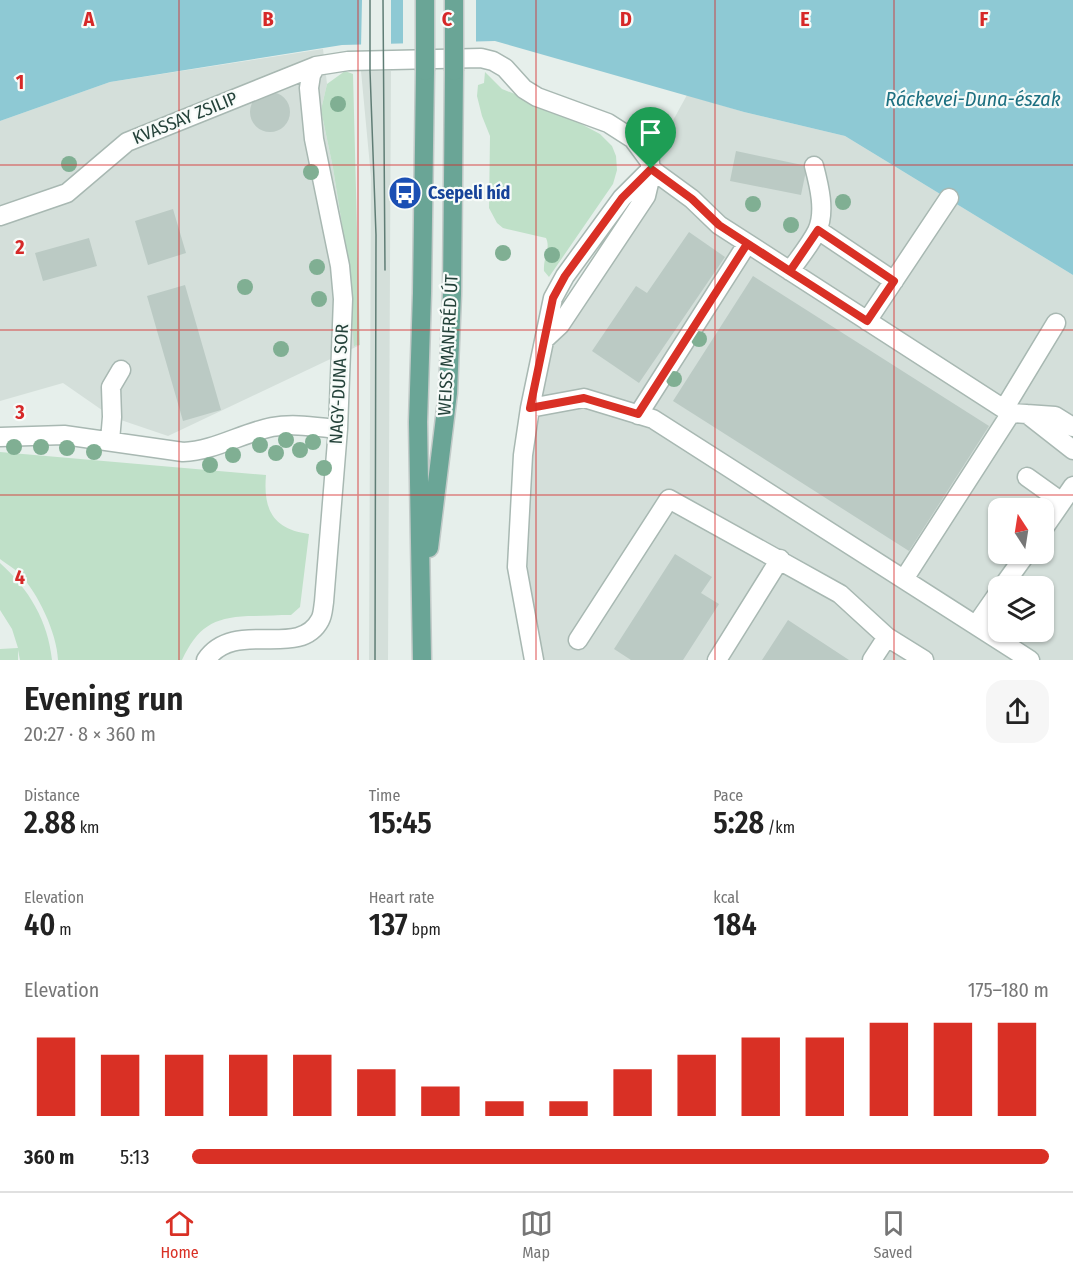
<!DOCTYPE html>
<html lang="en">
<head>
<meta charset="utf-8">
<style>
	body { margin:0; font-family:"Fira Sans Condensed",sans-serif; background:#f6f6f6; color:#222; height:100vh; display:flex; flex-direction:column; font-size:22px; white-space:nowrap }
	* { box-sizing:border-box; margin:0 }
	p { font-size:20px; color:#767676 }
	.icon { flex:none; width:33px; height:33px; fill:none; stroke:currentColor; stroke-width:2; stroke-linecap:round; stroke-linejoin:round }
	.map { position:relative; height:660px; overflow:hidden }
	.details { display:flex; flex-direction:column; background:#fff; flex:1 }
	.details>* { flex:none }
	.needle { width:39px; rotate:348deg }
	.buttons { position:absolute; left:988px; top:498px; display:grid; gap:12px }
	.buttons a { display:grid; place-items:center; width:66px; height:66px; border-radius:12px; background:#fff; box-shadow:0 2px 4px #0004; font-size:30px }
	.pin { position:absolute; display:grid; place-items:center; width:51px; height:51px; color:#fff; margin:-62px -26px; border-radius:50% 50% 50% 0; rotate:-45deg; box-shadow:0 0 6px #0007 }
	.pin .icon { rotate:45deg }
	.round { display:grid; place-items:center; flex:none; width:63px; height:63px; border-radius:18px; background:#f6f6f6 }
	.headline { display:flex; align-items:center; justify-content:space-between; height:102px; padding:0 24px }
	h1 { font-size:33px; font-weight:600; line-height:45px }
	.metrics { display:grid; grid-template-columns:repeat(3,1fr); gap:9px; height:102px; padding:6px 24px }
	.metrics div { display:grid; align-content:center }
	.metrics b { font-size:30px; font-weight:600 }
	.metrics small { font-size:16px; font-weight:400 }
	.metrics p { font-size:16px }
	.chart { height:168px; padding:12px 24px }
	.chart p { display:flex; justify-content:space-between }
	.chart svg { width:100%; height:108px; margin-top:6px; stroke:#d93025; stroke-width:6 }
	ul { padding:0 24px; list-style:none; font-size:20px }
	li { display:grid; grid-template-columns:96px 72px 1fr; align-items:center; height:45px }
	li i { height:15px; border-radius:8px; background:#d93025 }
	.menu { display:flex; justify-content:space-around; align-items:center; height:84px; border-top:2px solid #e0e0e0; background:#fff; font-size:16px; color:#767676 }
	.menu a { display:grid; justify-items:center; gap:3px }
	.menu .current { color:#d93025 }
	.map>svg:first-child { display:block }
</style>
</head>
<body>
<div class="map">
<svg width="1073" height="660" viewBox="0 0 1073 660">
	<rect width="100%" height="100%" fill="#e6efeb"/>
	<path fill="#d4dfda" fill-rule="evenodd" d="M323,49l4,35 -6,26 12,58 14,88 8,90 5,-1 -192,91 -56,-19 -49,-34 -63,18v-280l110,-39z
		M361,71h30l-3,589h-19l2,-483z
		M687,95l57,17 101,24 228,139v385h-539l-17,-93 28,-228 101,-143 4,-34zM999,508h45v46h-45zM999,586h45v46h-45z"/>
	<path fill="#bfe0c8" d="M345,71l8,3 7,271 -6,1 -7,-90 -14,-88 -12,-58 6,-26z
		M485,72l17,17 51,20 47,25 12,12 4,10 1,14 -4,14 -64,93 -5,-6c-1,-14 7,-22 2,-33l-43,-10 -6,-5 -8,-15 1,-72 -8,-20 -5,-20 1,-11 6,-2z
		M0,452l266,23c-3,35 7,54 43,59l-9,73 -9,8c-14,0 -28,1 -43,1 -36,2 -50,11 -66,44h-124c-1,-27 -20,-67 -39,-87 -5,-5 -13,-9 -19,-14z
		M0,563c29,26 48,58 52,97h-32l-2,-10v10h-18v-11l18,-1 -6,-19 -12,-19z"/>
	<path fill="#8ec9d4" d="M0,0h1073v275l-228,-139 -101,-24 -249,-71 -153,4 -232,37 -110,39z"/>
	<path fill="#e6efeb" d="M362,0h29v47l-30,1z
		M403,0h73v45l-73,2z"/>
	<path fill="#bbcac4" d="M250 112a20 20 0 1 1 40 0a20 20 0 1 1-40 0Z
		M736,151l71,15 -6,29 -71,-14z
		M173,209l13,44 -38,12 -13,-44z
		M689,232l36,25 -86,126 -47,-32 44,-65 11,7z
		M89,238l8,28 -54,15 -8,-28z
		M753,276l236,150 -80,125 -236,-150z
		M185,285l36,125 -38,11 -36,-125z
		M675,554l37,23 -11,16 18,11 -36,56h-52l-17,-11z
		M788,620l61,40h-87z"/>
	<g fill="none" stroke-linecap="round" stroke-linejoin="round">
		<g stroke="#a8b8b2" stroke-width="21">
			<path id="minor" d="M651,169l41,30 27,26 285,184 7,4 44,3 18,11
				M0,216l67,-23 60,-51 189,-76 32,-5 133,-3 12,3 12,7 19,21 13,8 71,26 25,16 17,23v17l-4,17 -86,129 -15,14
				M818,230l76,51
				M790,271c9,-13 20,-26 27,-40 9,-19 2,-46 -3,-65
				M867,321l82,-123
				M530,408l54,-10 69,21 377,241
				M1004,409l52,-86
				M1027,414l46,36
				M638,415l109,-171
				M0,437l64,-2 119,17c31,-1 59,-19 89,-25 22,-4 44,0 66,2
				M110,441l2,-24 -1,-30 10,-17
				M1027,477l35,25
				M1044,528l29,-42
				M904,579l107,-166
				M1003,586l23,-32
				M976,625l23,-33
				M578,640l91,-141 171,95 47,43 37,23
				M206,660c29,-42 93,0 114,-40 3,-5 3,-12 4,-18l14,-173 5,-130 -3,-33 -26,-127 -5,-51 2,-13 5,-9
				M534,660l-17,-93 6,-112 7,-47 23,-110 12,-22 57,-78 29,-29
				M717,660l63,-101
				M872,660l15,-23"/>
		</g>
		<g stroke="#c2cac8" stroke-width="21">
			<path id="major" d="M429,548l19,-155 4,-99 2,-223
				M422,660l-4,-238 4,-129 3,-222"/>
		</g>
		<use href="#minor" stroke="#fff" stroke-width="18"/>
		<use href="#major" stroke="#6aa596" stroke-width="18"/>
		<path stroke="#5f7d75" stroke-width="1.5" d="M370,0v71l6,164 -1,425
			M383,0l2,270"/>
		<g stroke="#c2cac8" stroke-width="21" stroke-linecap="butt">
			<path id="major-bridge" d="M425,71v-71
				M454,71v-71"/>
		</g>
		<use href="#major-bridge" stroke="#6aa596" stroke-width="18"/>
	</g>
	<g fill="#80af93">
		<circle cx="338" cy="104" r="8"/>
		<circle cx="69" cy="164" r="8"/>
		<circle cx="311" cy="172" r="8"/>
		<circle cx="843" cy="202" r="8"/>
		<circle cx="753" cy="204" r="8"/>
		<circle cx="791" cy="225" r="8"/>
		<circle cx="503" cy="253" r="8"/>
		<circle cx="552" cy="255" r="8"/>
		<circle cx="317" cy="267" r="8"/>
		<circle cx="245" cy="287" r="8"/>
		<circle cx="319" cy="299" r="8"/>
		<circle cx="699" cy="339" r="8"/>
		<circle cx="281" cy="349" r="8"/>
		<circle cx="674" cy="379" r="8"/>
		<circle cx="286" cy="440" r="8"/>
		<circle cx="313" cy="442" r="8"/>
		<circle cx="260" cy="445" r="8"/>
		<circle cx="14" cy="447" r="8"/>
		<circle cx="41" cy="447" r="8"/>
		<circle cx="67" cy="448" r="8"/>
		<circle cx="300" cy="450" r="8"/>
		<circle cx="94" cy="452" r="8"/>
		<circle cx="276" cy="453" r="8"/>
		<circle cx="233" cy="455" r="8"/>
		<circle cx="210" cy="465" r="8"/>
		<circle cx="324" cy="468" r="8"/>
	</g>
	<g fill="none" stroke-linecap="round" stroke-linejoin="round">
		<g stroke="#fff" stroke-width="12">
			<path id="route" d="M651,169l-29,29 -57,78 -12,22 -23,110 54,-10 54,16 109,-170c40,26 80,51 120,77l27,-40 -76,-51 -28,41 -71,-46 -27,-26 -41,-30"/>
		</g>
		<use href="#route" stroke="#d93025" stroke-width="8"/>
	</g>
	<path fill="none" stroke="#d62828" stroke-width="1.5" stroke-opacity="0.55" d="M179,0v660M358,0v660M536,0v660M715,0v660M894,0v660M0,165h1073M0,330h1073M0,495h1073"/>
	<defs>
		<g id="bus-disc" transform="scale(1.725)"><circle r="9.5" fill="#1a4fb4" stroke="#f7fbf9"/><path d="M-5-6H5V4H4V6H2V4H-2V6H-4V4H-5ZM-3.5-4V0h7V-4ZM-3.5 1.2v1.5H-2V1.2ZM2 1.2v1.5H3.5V1.2Z" fill="#fff"/></g>
	</defs>
	<g fill-rule="evenodd">
		<use href="#bus-disc" x="405" y="193"/>
	</g>
	<g text-anchor="middle" stroke-width="4.5" stroke-linejoin="round" paint-order="stroke">
		<g font-size="18" fill="#24423a" stroke="#f7fbf9">
			<text transform="translate(185 118) rotate(-22)" y="6">KVASSAY ZSILIP</text>
			<text transform="translate(448 345) rotate(-87)" y="6">WEISS MANFRÉD ÚT</text>
			<text transform="translate(339 384) rotate(-87)" y="6">NAGY-DUNA SOR</text>
		</g>
		<g font-size="18" font-weight="bold" fill="#164399" stroke="#f7fbf9" text-anchor="start">
			<text x="428" y="199">Csepeli híd</text>
		</g>
		<g font-size="20" font-style="italic" fill="#1c6f80" stroke="#f7fbf9">
			<text x="973" y="106">Ráckevei-Duna-észak</text>
		</g>
	</g>
	<g font-size="20" text-anchor="middle" font-weight="bold" fill="#d62828" stroke="#f7fbf9" stroke-width="4.5" stroke-linejoin="round" paint-order="stroke">
		<text x="89" y="26">A</text>
		<text x="268" y="26">B</text>
		<text x="447" y="26">C</text>
		<text x="626" y="26">D</text>
		<text x="805" y="26">E</text>
		<text x="984" y="26">F</text>
		<text x="20" y="89">1</text>
		<text x="20" y="254">2</text>
		<text x="20" y="419">3</text>
		<text x="20" y="584">4</text>
	</g>
</svg>
<div class="buttons">
<a><svg class="needle" viewBox="-14 -14 28 28"><path d="M0-13l5 13h-10z" fill="#e53935"/><path d="M0 13l5-13h-10z" fill="#767676"/></svg></a>
<a><svg class="icon" aria-label="layers" viewBox="0 0 24 24"><path d="M12 4l9 5-9 5-9-5zM3 14l9 5 9-5"/></svg></a>
</div>
<div class="pin" style="left:651px;top:169px;background:#1e9e55"><svg class="icon" aria-label="arrive" viewBox="0 0 24 24"><path d="M6 21V4h12l-3 4 3 4H6"/></svg></div>
</div>
<section class="details">
<div class="headline"><div><h1>Evening run</h1><p>20:27 · 8 × 360 m</p></div><a class="round"><svg class="icon" aria-label="share" viewBox="0 0 24 24"><path d="M12 15V3M7 8l5-5 5 5M5 13v7h14v-7"/></svg></a></div>
<div class="metrics">
<div><p>Distance</p><b>2.88<small> km</small></b></div>
<div><p>Time</p><b>15:45</b></div>
<div><p>Pace</p><b>5:28<small> /km</small></b></div>
</div>
<div class="metrics">
<div><p>Elevation</p><b>40<small> m</small></b></div>
<div><p>Heart rate</p><b>137<small> bpm</small></b></div>
<div><p>kcal</p><b>184</b></div>
</div>
<div class="chart"><p><span>Elevation</span>175–180 m</p>
<svg viewBox="0 0 160 44" preserveAspectRatio="none"><path d="M5 44V12M15 44V19M25 44V19M35 44V19M45 44V19M55 44V25M65 44V32M75 44V38M85 44V38M95 44V25M105 44V19M115 44V12M125 44V12M135 44V6M145 44V6M155 44V6"/></svg>
</div>
<ul>
<li><b>360 m</b>5:13<i style="width:100%"></i></li>
</ul>
</section>
<nav class="menu">
<a class="current"><svg class="icon" aria-label="home" viewBox="0 0 24 24"><path d="M3 11l9-7 9 7M6 9v11h12V9"/></svg>Home</a>
<a><svg class="icon" aria-label="map" viewBox="0 0 24 24"><path d="M3 6l6-2 6 2 6-2v14l-6 2-6-2-6 2zM9 4v14M15 6v14"/></svg>Map</a>
<a><svg class="icon" aria-label="saved" viewBox="0 0 24 24"><path d="M7 4h10v16l-5-4-5 4z"/></svg>Saved</a>
</nav>
</body>
</html>
